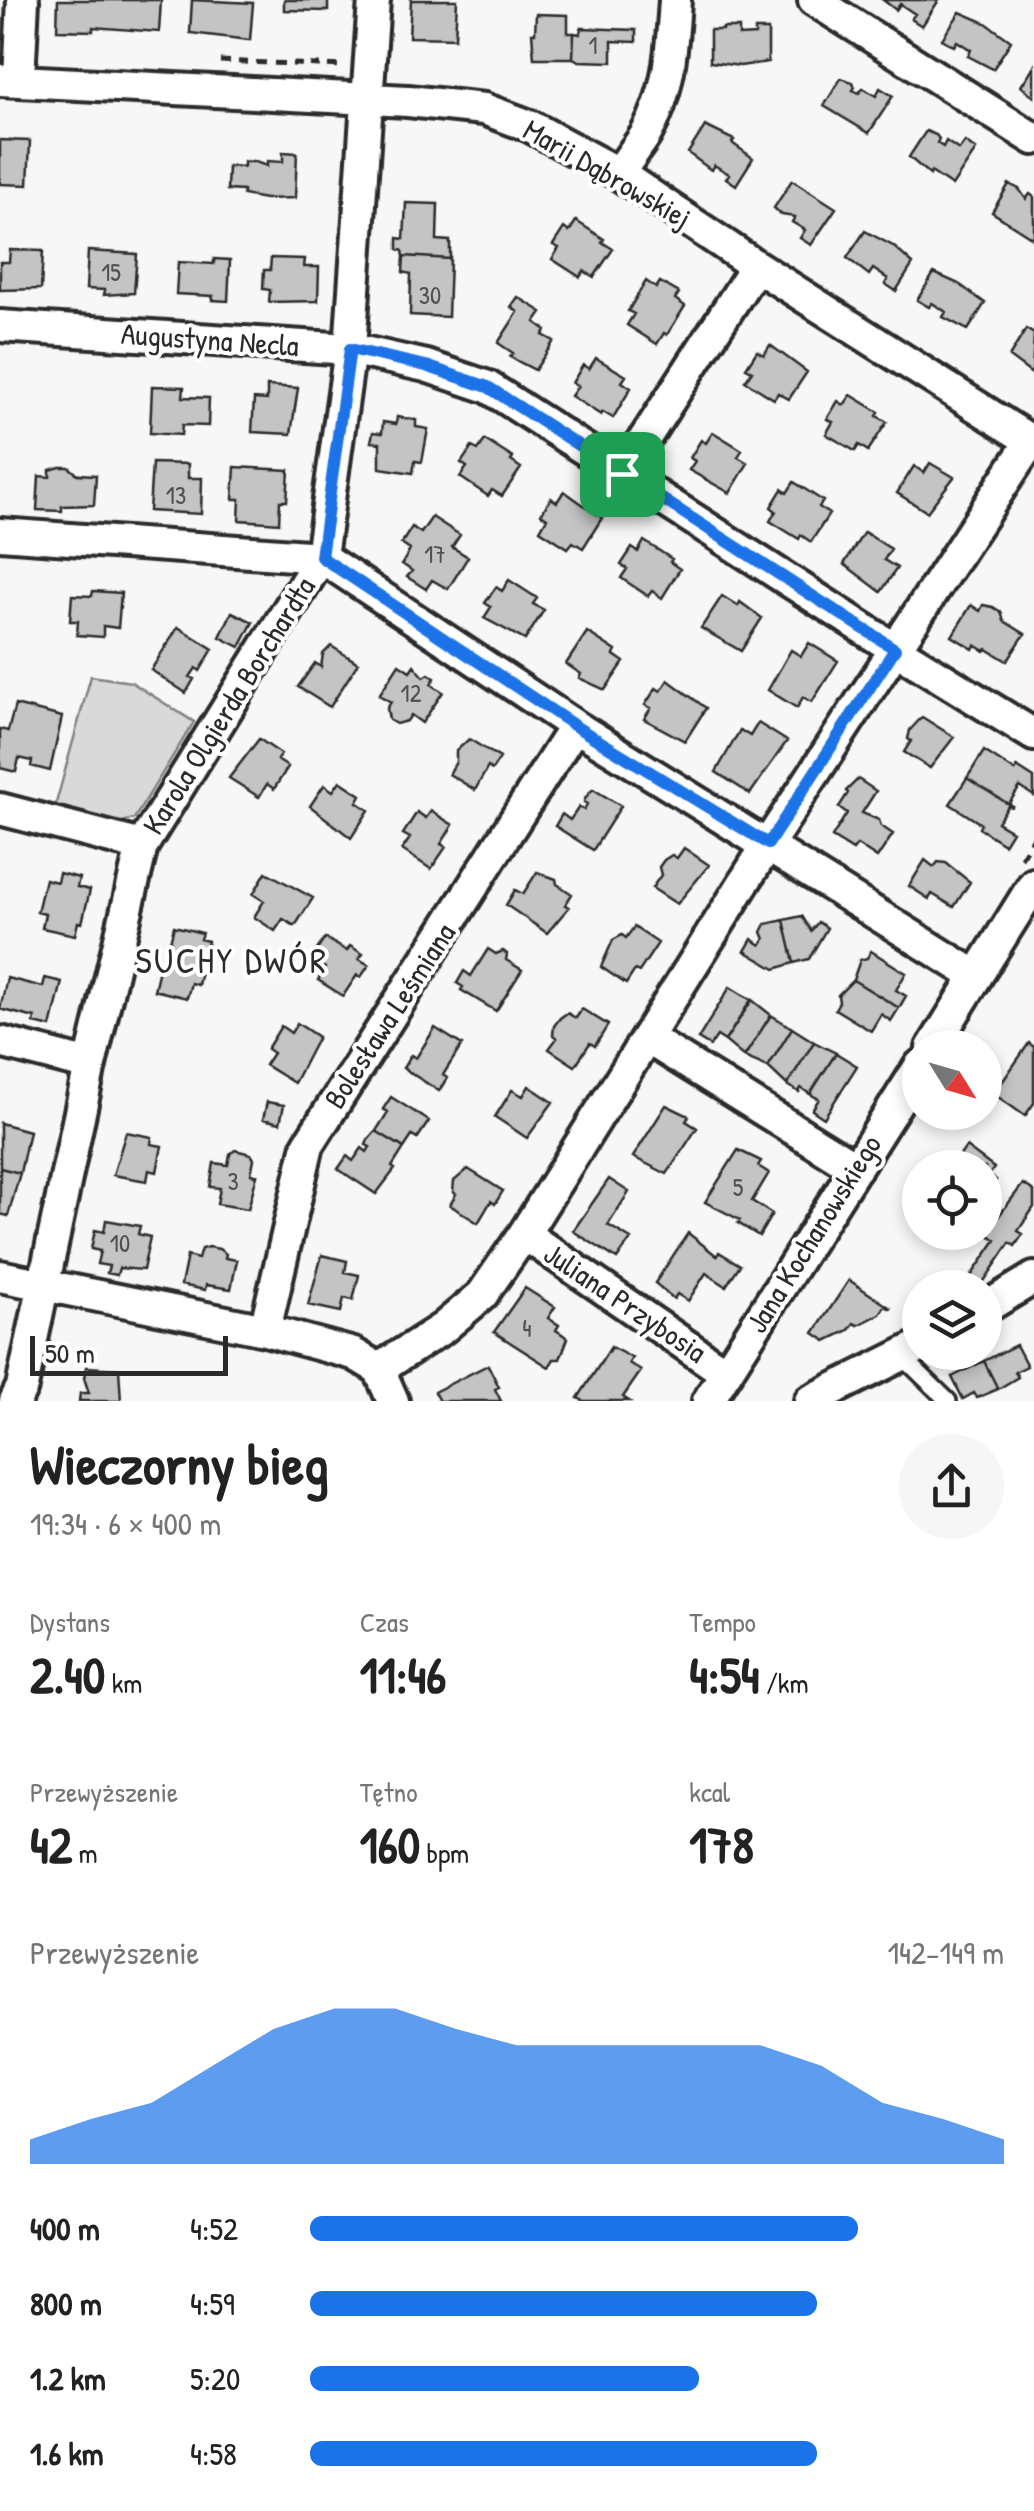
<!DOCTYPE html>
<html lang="pl">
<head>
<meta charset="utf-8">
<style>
	body { margin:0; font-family:"Patrick Hand",sans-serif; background:#f6f6f6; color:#222; height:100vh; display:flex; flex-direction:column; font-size:38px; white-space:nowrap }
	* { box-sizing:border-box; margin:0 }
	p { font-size:32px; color:#767676 }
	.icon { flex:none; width:55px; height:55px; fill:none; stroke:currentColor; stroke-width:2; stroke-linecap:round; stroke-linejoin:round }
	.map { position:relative; height:1401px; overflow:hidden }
	.panel { display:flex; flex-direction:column; background:#fff; flex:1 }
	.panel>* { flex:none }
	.needle { width:65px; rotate:127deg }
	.buttons { position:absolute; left:902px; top:1030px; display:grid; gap:20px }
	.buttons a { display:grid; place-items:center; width:100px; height:100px; border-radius:50%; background:#fff; box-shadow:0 5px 15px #0003; font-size:50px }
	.scale { position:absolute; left:30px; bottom:25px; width:198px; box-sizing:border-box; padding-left:10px; border:5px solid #2b2b2b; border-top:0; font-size:28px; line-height:35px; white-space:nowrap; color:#2b2b2b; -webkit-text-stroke:8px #fff; paint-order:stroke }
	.pin { position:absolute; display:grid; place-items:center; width:85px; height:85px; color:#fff; margin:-42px; border-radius:20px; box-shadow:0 5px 15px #0006 }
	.round { display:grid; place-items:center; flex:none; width:105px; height:105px; border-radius:52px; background:#f6f6f6 }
	.head { display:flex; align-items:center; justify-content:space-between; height:170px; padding:0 30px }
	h1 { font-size:55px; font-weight:700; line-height:75px }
	.metrics { display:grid; grid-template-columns:repeat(3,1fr); gap:15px; height:170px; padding:10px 30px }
	.metrics div { display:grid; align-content:center }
	.metrics b { font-size:50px; font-weight:700 }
	.metrics small { font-size:28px; font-weight:400 }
	.metrics p { font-size:28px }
	.chart { height:280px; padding:20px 30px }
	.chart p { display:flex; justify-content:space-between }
	.chart svg { width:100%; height:180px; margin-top:10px; fill:#1a73e8; opacity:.7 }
	ul { padding:0 30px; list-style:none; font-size:32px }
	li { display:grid; grid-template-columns:160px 120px 1fr; align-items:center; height:75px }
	li i { height:25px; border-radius:12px; background:#1a73e8 }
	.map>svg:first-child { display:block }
</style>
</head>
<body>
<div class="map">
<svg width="1034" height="1401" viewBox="0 0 1034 1401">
	<rect width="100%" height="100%" fill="#f7f7f7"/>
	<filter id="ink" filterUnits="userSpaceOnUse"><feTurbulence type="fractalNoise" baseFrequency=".01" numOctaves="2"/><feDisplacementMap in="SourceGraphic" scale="20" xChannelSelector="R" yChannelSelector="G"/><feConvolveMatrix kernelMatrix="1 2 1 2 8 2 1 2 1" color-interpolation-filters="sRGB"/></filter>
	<g filter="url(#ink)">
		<path fill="#d9d9d9" stroke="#828282" stroke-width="2.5" d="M91,676l40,6 63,40 -60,97 -28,7 -51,-19z"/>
		<path fill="#c4c4c4" stroke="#2b2b2b" stroke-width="2.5" d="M58,0h103l-2,32 -66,-5v4l-36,-1z
			M192,0l61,3 -3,37 -60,-7z
			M284,0h44v11l-44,-1z
			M411,0h46l-2,38 -46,-1z
			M883,0h56l-17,26 -11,-7 4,-5 -15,-10 -4,6z
			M960,12l26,11 25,18 -18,28 -25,-13 3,-6 -14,-9 -3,5 -12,-7z
			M536,14l32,1v18h6l-1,25h-39l-2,-25h3z
			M581,28l55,2v12l-24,-1v21l-33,-1 -6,-3 1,-25 6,1z
			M723,28h16v8l16,-1v-5h13v32l-28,4 -30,-4v-32h13z
			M1034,66v31l-13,-11z
			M841,78l11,4 3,5 -2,3 6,3 4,-5 13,8 4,-8 13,8 -24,37 -45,-27z
			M705,126l29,14 -2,3 21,15 -17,27 -10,-7 3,-4 -15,-9 -3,5 -23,-17z
			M926,131l10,4 3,4 -2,4 6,4 3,-6 13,9 6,-8 11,8 -24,36 -21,-14 -1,3 -21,-18z
			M0,140l30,1 -2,44 -28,-1z
			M283,152l14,1 -2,45 -30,1 -22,-4v-4l-16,-1 1,-24 16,1v-5h11l12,4v-5l16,1z
			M792,180l44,28 -25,37 -11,-7 5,-8 -13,-8 3,-5 -13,-2 -8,-7z
			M1009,184l10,5 7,10 4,-5 4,3v42l-42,-27z
			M406,203l32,1 -1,36 13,1v18l-46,-3 -1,-5 -5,-2v-11l6,1z
			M576,221l28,18 -2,3 11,7 -19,28 -10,-6 -4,6 -28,-18 7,-11 -6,-3 11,-17 5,4z
			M865,231l28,15 20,18 -17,27 -11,-7 3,-5 -15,-10 -4,6 -22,-17z
			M10,250l33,1 -2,38 -41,1v-28h9z
			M88,251l49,3 -3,39 -30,2 1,-5 -19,-1z
			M404,256l46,3 -2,58 -38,-2 1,-41 -8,-2z
			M271,258l34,1 -1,8h15l-1,34 -49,1 1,-12 -7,-1 1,-19h6z
			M214,259l16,1 -2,41 -16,-1 1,-4 -37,-2 2,-32 36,2z
			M934,273l25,11 26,19 -17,27 -25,-13 3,-5 -14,-9 -3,4 -12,-7z
			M646,281l10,7 4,-6 19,11 -4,6 10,7 -18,29 -3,-2 -7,11 -30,-19 7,-11 -6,-3z
			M518,297l24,15 -7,10 11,8 -3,5 11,6 -19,29 -25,-13 3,-4 -15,-10 20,-31 -7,-5z
			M1026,329l8,5 -2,40 -23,-17z
			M770,345l37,27 -18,27 -11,-6 -4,6 -29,-18 7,-10 -6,-3 11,-17 7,4z
			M596,358l30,18 -4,6 9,6 -18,30 -10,-6 -2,3 -30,-19 7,-10 -6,-3 11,-18 6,4z
			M152,386l32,1 -1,10 26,1 -1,28 -26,-1 -1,10 -31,-2z
			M267,386l31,2 -7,46 -39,-2 2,-33 13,1z
			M851,395l28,17 -2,4 10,6 -19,29 -9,-6 -4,6 -29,-17 7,-12 -6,-3 11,-18 6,4z
			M397,417l19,3v7l12,2 -6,33 -7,-1 -2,12 -33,-5v-25l-9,-1 2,-10 9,1 1,-11 13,2z
			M713,432l29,18 -4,7 10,6 -18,30 -41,-23 6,-9 -5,-3 11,-18 5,3z
			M485,440l28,18 -2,3 10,7 -19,28 -10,-6 -4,6 -28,-19 7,-10 -6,-4 11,-16 6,3z
			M152,463l36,1v14h14l-1,36 -52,-3z
			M930,463l24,14 -27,35 -30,-19 17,-27 10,7z
			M60,467h9l8,7 19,1 -2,30 -32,1v5l-25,-1 2,-34 11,1v-7z
			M235,467l54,3 -2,31h-7l-1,22 -40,-3 1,-21h-7z
			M794,482l29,19 -4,6 10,7 -18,28 -10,-7 -2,4 -29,-18 6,-10 -5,-4 11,-18 5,4z
			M564,491l38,27 -19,30 -10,-6 -5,6 -28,-18 7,-12 -6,-4 10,-16 6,4z
			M432,517l28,18 -8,12 16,10 -20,32 -16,-9 -6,9 -19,-12 5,-6 -10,-7 8,-14 -9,-6 11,-17 9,6z
			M864,532l27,17 -7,11 13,8 -16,24 -37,-28z
			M644,541l28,18 -2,3 10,7 -18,29 -10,-7 -4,5 -27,-18 6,-9 -6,-4 11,-17 6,4z
			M509,580l28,18 -4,6 11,6 -19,30 -41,-22 7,-11 -6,-4 11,-16 6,4z
			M93,591l28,2 -3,35 -15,-2v11l-26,-2 1,-14h-8l2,-26 20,1z
			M722,596l16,10 2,-4 22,16 -21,33 -40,-23z
			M971,605l9,6 3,-6 10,2 8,5 3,9 21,13 -18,27 -20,-12 -2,2 -10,-6 -2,4 -21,-13z
			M232,612l21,10 -13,25 -20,-10z
			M178,627l35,22 -13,22 -4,-3 -6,9 4,2 -8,14 -35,-23z
			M587,632l29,19 -2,4 10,7 -19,28 -26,-12 2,-4 -15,-10z
			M809,643l29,18 -26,41 -9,-5 -6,11 -29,-18 23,-40 10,6z
			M331,646l27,17 -28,44 -32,-20 17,-24 6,4 2,-13z
			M399,664l11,7 4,-6 10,12 5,-3 6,4 -4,6 12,8 -21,31 -11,-8 -4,6 -11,3 -7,-4 -2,-12 4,-6 -12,-7z
			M668,680l38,28 -21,33 -41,-22 7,-11 -6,-3 11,-17 5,3z
			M15,705l47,12 -12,54 -19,-5 1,-5 -13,-3 -3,14 -16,-4v-39l8,2z
			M922,717l32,20 -24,31 -26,-16 7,-11 -3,-2 2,-9z
			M758,723l29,18 -37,53 -34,-22 24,-42 10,6z
			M259,739l22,15 -4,6 11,7 -14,22 -7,-5 -8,13 -30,-19z
			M469,739l31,19 -8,12 -4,-3 -13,23 -26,-16 7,-12v-11z
			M984,751l31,20 2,-4 17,11v18l-14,-9 -11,16 4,4 -46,-29z
			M967,778l46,29 -5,-1 -11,16 15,9 -8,13 -25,-16 2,-4 -31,-20z
			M858,779l18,12 -14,22 17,7 2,6 12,8 -16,24 -20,-13 -4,5 -21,-13 15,-24 -8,-6 9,-14 -2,-2z
			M340,781l21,14 -4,7 12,8 -18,28 -41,-32 14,-21 9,6z
			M593,789l28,17 -28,44 -38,-24 7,-12 8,6 9,-13 5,3 3,-6 -3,-2 2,-5z
			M431,811l22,14 -12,19 5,3 -15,22 -29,-19 8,-12 -7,-4 14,-22 9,6z
			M684,848l25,17 -32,39 -25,-16 9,-13 -2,-8 5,-7 8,-5 5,3z
			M925,860l9,7 4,-5 8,1 24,19 -16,25 -22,-13 -3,5 -20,-13z
			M266,872l47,26 -18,28 -12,-7 -8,12 -21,-14 10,-16 -11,-7z
			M537,872l19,7 1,5 15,10 -7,11 4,2 -22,26 -41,-28 9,-15 8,4z
			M59,873l20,5 -2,9 13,3 -8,33 -4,-1 -3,13 -33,-7 3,-14 -8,-2 8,-33 12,3z
			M802,916l9,15 7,-9 9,6 -18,31 -15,4 -10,-43z
			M784,920l10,43 -19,6 -30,-18 7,-12 9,6 4,-6 -3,-7 4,-8z
			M174,926l28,7 -2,6 8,2 -10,44 -7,-2 -4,15 -33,-8 6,-25 4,1z
			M634,927l24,16 -19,29 -4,-2 -9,14 -25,-17 12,-27 9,-5 4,3z
			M325,938l22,13 3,-5 13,8 -4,5 10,6 -8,12 -4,-2 -14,21 -25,-16 7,-12 -14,-9z
			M488,949l8,5 7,-3 4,3 -1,6 16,10 -26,41 -35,-21 2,-3 -6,-4 7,-12 7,5z
			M871,951l35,22 -10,17 10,6 -7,12 -46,-28 7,-20 7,-2z
			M7,978l36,9 2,-9 17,4 -11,45 -17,-4 1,-5 -35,-9z
			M853,980l46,28 -8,13 -10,-7 -10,17 -36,-22 4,-7 -1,-7z
			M730,987l21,13 -26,41 -8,-5 -7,10 -12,-7z
			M752,1000l19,15 -27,42 -19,-16z
			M582,1009l26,16 -13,21 -5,-3 -15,23 -26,-17 8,-11 -4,-3 1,-9 6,-8 7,-5 9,5z
			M771,1015l21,13 -24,39 -24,-10z
			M297,1023l21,14 -24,46 -29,-18 8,-12 -6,-4 14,-23 10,7z
			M435,1028l27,17 -19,30 4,3 -8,13 -36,-23 8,-13 5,3z
			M792,1028l22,14 -27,43 -19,-18z
			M814,1042l22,11 -26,41 -9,-6 -2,4 -12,-7z
			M1029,1043l5,4v56l-9,13 -31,-22z
			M836,1053l21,13 -33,52 -12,-8 7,-11 -9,-5z
			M529,1086l24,16 -26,36 -32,-21 17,-27 11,6z
			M391,1097l38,24 -12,18 -5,-3 -8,12 -28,-17 12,-19 -5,-3z
			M267,1102l17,3 -4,18 -17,-4z
			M666,1105l23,11 -3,5 11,7 -30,46 -34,-17z
			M0,1123l29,8 -9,42 -20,-5z
			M376,1131l28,17 -12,19 3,2 -19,25 -38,-25 9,-13 6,5 9,-13 5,4 3,-5 -4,-2 2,-5z
			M126,1132l26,5 -1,7 11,2 -5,26 -8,-2 -2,11 -34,-6z
			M966,1147l28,21 -5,7 7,5 -8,10 -3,-2v-20h-34z
			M235,1150l16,4 3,5 -3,15 6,1 -9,34 -31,-5 3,-16 -10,-1 4,-24 14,2 2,-11z
			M738,1150l23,11 -3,5 11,7 -17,28 20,13 -13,22 -21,-13 2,-3 -35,-18z
			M0,1168l20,5 -12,43 -8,-2z
			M468,1169l35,22 -8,13 -4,-3 -13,22 -28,-18 6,-11 -3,-2 1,-11z
			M609,1179l20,13 -21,33 23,14 -14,20 -44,-28z
			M1023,1184l11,7v16l-16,24 5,3 -8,12 -5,-3 -30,44 -11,-8 27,-39 -10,-7z
			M106,1220l34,6 -2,8 12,3 -7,33 -24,-2 -2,7 -10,-2 2,-7 -12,-2 3,-13 -9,-2 4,-19 9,2z
			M688,1233l29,23 2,-4 21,13 -14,21 -20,-13 -18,28 -11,-7 -3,5 -19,-16z
			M209,1247l10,2 7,5 -1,4 12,2 -6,29 -25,-4 -1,5 -24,-5 6,-29 11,3 3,-10z
			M322,1255l25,6 -2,11 14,3 -6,25 -9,-2 -3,14 -33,-7z
			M849,1280l43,29 -7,-3 -5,8 -22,11 -4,-2 -5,7 -23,11 -12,-8z
			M525,1288l30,19 -7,11 11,7 -3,5 12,8 -8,21h-6l-5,8 -55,-35z
			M1016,1345l11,21 -12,6 3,5 -20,12 -14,-28z
			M611,1347l21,11 -3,5 12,8 -18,26 6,4h-45l-6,-3z
			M984,1361l14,28 -21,9 -3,-5 -11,6 -11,-22z
			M488,1365l11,22 -4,2 6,12h-62l-5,-9z
			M86,1367l33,2 2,32h-42l1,-8h9l-5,-15z"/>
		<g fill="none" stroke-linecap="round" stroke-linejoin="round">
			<g stroke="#2b2b2b" stroke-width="22">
				<path id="service" d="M902,1356l46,45"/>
			</g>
			<g stroke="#2b2b2b" stroke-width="38">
				<path id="minor" d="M814,0l220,139
					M19,79l4,-79
					M0,80l408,21 76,8 46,17 89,48 137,92 278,177
					M619,174c8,-14 19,-27 27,-40 24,-41 26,-89 29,-134
					M0,326l350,23 76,17 62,21 407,262 139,86
					M622,474l134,-208
					M0,534l321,23 254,169 401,250
					M0,809l142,37
					M647,1038l209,130
					M0,1042l90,23
					M932,1048l102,-164
					M524,1234l202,139
					M0,1276l265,54 89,24 25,15 14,32
					M985,1308l49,-30
					M265,1330l43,-185 267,-419
					M379,1369l64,-41 39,-33 42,-61 244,-390 263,-403
					M15,1401l7,-14 68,-322 52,-219 179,-289 29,-208 24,-349
					M708,1401l212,-335
					M810,1401l110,-55"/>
			</g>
			<path stroke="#2b2b2b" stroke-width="5" stroke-dasharray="10 8" stroke-linecap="butt" d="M220,61l124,5
				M1021,858l13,-21"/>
			<use href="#service" stroke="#fff" stroke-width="15"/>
			<use href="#minor" stroke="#fff" stroke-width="30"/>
		</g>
	</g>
	<g fill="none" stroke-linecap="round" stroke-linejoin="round" filter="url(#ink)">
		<g stroke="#fff" stroke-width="20">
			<path id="route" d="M350,349l76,17 62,21 407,262 -127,195 -193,-118 -254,-169z"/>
		</g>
		<use href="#route" stroke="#1a73e8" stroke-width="12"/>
	</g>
	<g text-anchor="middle" stroke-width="8" stroke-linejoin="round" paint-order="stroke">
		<g font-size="25" fill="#515151">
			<text x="593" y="54">1</text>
			<text x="111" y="281">15</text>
			<text x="430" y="304">30</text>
			<text x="176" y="504">13</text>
			<text x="435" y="563">17</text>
			<text x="411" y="702">12</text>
			<text x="233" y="1190">3</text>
			<text x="738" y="1196">5</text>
			<text x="120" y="1252">10</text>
			<text x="527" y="1337">4</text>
		</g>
		<g font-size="30" fill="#2b2b2b" stroke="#fff">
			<text transform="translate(607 174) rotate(30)" y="10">Marii Dąbrowskiej</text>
			<text transform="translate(210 340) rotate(4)" y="10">Augustyna Necla</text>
			<text transform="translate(229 706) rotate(-58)" y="10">Karola Olgierda Borchardta</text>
			<text transform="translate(390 1016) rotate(-57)" y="10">Bolesława Leśmiana</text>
			<text transform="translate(814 1234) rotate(-58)" y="10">Jana Kochanowskiego</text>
			<text transform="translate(625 1303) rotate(34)" y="10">Juliana Przybosia</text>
		</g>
		<g font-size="35" letter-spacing="2.5" fill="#2b2b2b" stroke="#fff">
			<text x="232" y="973">SUCHY DWÓR</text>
		</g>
	</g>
</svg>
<div class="buttons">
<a><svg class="needle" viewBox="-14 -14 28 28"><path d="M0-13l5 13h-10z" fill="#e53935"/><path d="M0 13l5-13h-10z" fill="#767676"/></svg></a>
<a><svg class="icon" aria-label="locate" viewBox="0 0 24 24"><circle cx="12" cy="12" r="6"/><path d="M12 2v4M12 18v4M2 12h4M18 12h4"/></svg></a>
<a><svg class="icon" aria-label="layers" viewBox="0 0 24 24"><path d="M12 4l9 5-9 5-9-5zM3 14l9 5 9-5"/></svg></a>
</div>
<div class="scale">50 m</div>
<div class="pin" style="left:622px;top:474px;background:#1e9e55"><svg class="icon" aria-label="arrive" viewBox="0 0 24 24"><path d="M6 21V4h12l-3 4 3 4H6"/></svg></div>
</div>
<section class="panel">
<div class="head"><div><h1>Wieczorny bieg</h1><p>19:34 · 6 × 400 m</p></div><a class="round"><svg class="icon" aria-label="share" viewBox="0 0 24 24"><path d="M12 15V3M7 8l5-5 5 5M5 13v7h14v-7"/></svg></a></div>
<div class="metrics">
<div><p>Dystans</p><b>2.40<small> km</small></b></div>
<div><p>Czas</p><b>11:46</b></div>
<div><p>Tempo</p><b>4:54<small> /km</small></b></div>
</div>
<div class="metrics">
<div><p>Przewyższenie</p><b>42<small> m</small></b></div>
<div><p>Tętno</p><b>160<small> bpm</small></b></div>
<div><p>kcal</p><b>178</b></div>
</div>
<div class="chart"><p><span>Przewyższenie</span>142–149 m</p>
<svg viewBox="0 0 160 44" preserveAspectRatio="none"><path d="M0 44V38L10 33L20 29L30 20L40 11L50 6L60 6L70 11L80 15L90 15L100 15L110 15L120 15L130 20L140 29L150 33L160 38V44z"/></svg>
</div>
<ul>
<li><b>400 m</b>4:52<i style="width:79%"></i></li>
<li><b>800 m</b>4:59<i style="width:73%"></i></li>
<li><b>1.2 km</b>5:20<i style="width:56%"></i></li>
<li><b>1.6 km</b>4:58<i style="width:73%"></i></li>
</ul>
</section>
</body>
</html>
